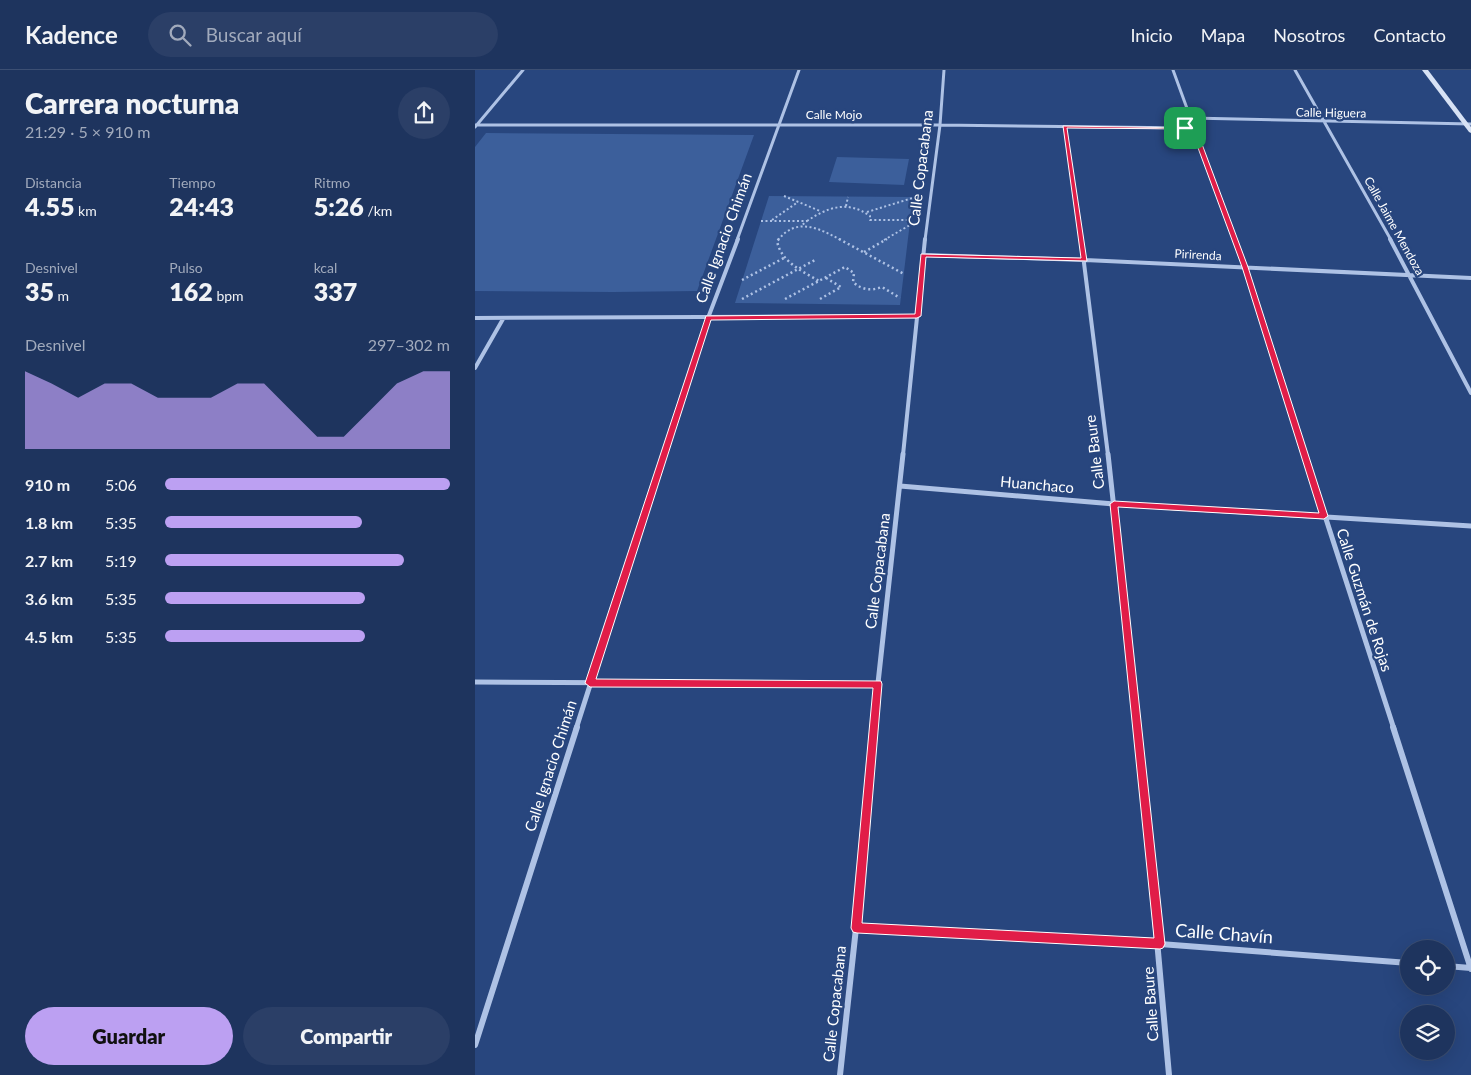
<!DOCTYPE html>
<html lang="es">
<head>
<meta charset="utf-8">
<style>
	body { margin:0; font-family:Lato,sans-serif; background:#2b3f67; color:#f1f3f6; height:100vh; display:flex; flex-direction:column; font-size:19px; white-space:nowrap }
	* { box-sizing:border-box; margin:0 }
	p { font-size:16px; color:#a1aabc }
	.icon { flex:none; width:28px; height:28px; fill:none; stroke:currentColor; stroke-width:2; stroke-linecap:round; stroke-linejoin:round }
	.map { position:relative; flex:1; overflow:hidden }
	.sheet { display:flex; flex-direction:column; background:#1e345e; width:475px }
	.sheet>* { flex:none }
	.tools { position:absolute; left:925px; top:870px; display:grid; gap:10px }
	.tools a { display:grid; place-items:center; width:55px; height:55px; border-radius:50%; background:#1e345e; box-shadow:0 5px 20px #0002,0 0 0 1px #3c4f73; font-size:25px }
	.pin { position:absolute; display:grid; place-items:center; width:42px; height:42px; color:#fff; margin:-21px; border-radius:10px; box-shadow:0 2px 8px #0006 }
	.round { display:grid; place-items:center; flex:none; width:52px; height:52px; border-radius:26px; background:#2b3f67 }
	.overview { display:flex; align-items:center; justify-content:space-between; height:85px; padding:0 25px }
	h1 { font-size:28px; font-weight:800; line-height:38px }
	.metrics { display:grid; grid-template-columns:repeat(3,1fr); gap:8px; height:85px; padding:5px 25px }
	.metrics div { display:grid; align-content:center }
	.metrics b { font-size:25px; font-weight:800 }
	.metrics small { font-size:14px; font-weight:400 }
	.metrics p { font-size:14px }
	.chart { height:140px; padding:10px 25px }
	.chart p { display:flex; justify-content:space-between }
	.chart svg { width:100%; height:90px; margin-top:5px; fill:#bca0f2; opacity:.7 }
	.button { display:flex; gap:10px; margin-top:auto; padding:10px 25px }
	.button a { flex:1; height:58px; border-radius:30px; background:#bca0f2; color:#111; font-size:20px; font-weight:800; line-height:58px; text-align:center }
	.button a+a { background:#2b3f67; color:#f1f3f6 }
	ul { padding:0 25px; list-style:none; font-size:16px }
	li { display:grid; grid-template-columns:80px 60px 1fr; align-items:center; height:38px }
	li i { height:12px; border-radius:6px; background:#bca0f2 }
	header { display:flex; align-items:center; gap:30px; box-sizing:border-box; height:70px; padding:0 25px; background:#1e345e; border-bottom:1px solid #3c4f73 }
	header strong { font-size:24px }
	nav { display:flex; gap:28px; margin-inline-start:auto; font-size:18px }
	.search { width:350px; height:45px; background:#2b3f67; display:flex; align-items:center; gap:12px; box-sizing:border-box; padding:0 18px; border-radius:28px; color:#a1aabc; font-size:19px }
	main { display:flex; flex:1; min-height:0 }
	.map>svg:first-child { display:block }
</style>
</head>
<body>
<header>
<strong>Kadence</strong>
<div class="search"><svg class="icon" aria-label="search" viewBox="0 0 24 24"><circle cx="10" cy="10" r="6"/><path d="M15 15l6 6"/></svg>Buscar aquí</div>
<nav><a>Inicio</a><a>Mapa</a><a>Nosotros</a><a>Contacto</a></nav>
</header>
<main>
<section class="sheet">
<div class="overview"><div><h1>Carrera nocturna</h1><p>21:29 · 5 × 910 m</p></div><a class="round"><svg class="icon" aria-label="share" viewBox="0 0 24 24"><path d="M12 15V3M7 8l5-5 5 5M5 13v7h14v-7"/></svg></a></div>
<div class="metrics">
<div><p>Distancia</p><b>4.55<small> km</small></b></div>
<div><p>Tiempo</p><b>24:43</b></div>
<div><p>Ritmo</p><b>5:26<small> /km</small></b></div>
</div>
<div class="metrics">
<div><p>Desnivel</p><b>35<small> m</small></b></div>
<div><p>Pulso</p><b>162<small> bpm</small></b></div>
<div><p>kcal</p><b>337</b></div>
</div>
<div class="chart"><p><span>Desnivel</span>297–302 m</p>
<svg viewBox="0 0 160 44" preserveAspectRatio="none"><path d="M0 44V6L10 12L20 19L30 12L40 12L50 19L60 19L70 19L80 12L90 12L100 25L110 38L120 38L130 25L140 12L150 6L160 6V44z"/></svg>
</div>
<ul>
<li><b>910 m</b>5:06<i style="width:100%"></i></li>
<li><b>1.8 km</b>5:35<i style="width:69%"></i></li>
<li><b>2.7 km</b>5:19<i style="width:84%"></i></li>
<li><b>3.6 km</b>5:35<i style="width:70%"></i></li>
<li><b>4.5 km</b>5:35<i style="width:70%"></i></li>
</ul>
<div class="button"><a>Guardar</a><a>Compartir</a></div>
</section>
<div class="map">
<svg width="996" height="1005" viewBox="0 0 996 1005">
	<rect width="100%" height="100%" fill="#28467e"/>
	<path fill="#3c5f9b" d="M11,63l268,2 -57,156 -84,1 -138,-1v-144z
		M362,87l72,2 -5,26 -75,-3z
		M294,126l144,1 -13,108 -165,-2z"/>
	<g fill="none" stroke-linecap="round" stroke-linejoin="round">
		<path stroke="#aec2e5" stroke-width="2" stroke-dasharray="2 2.5" stroke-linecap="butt" d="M309,126l36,15
			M371,136l2,-9
			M392,142l49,-15
			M297,150l26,-18
			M286,151h46l-6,5
			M332,151c21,-14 41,-21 63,-5v4h40
			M303,170c19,-24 42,-11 63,0
			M409,170l26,-15"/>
		<path stroke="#aec2e5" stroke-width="2.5" stroke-dasharray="2 3" stroke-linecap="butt" d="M304,169l-2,2c4,21 25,30 42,40
			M364,169l65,35
			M389,182l23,-13
			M351,208l15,9
			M267,210l42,-22
			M267,229l73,-39
			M310,229l60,-32 9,6 -1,9c9,8 18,9 29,5l18,11
			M345,229l21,-12"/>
		<path stroke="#aec2e5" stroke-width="3" d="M698,0l62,170
			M820,0l96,170
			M715,48l281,6
			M0,55h465l253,3
			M0,57l48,-57
			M590,57l16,113
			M262,170l62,-170
			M450,170l15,-115 4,-55"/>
		<path stroke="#aec2e5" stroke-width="4" d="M606,169l27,216
			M760,169l71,216
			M915,169l81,154
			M448,185l162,5 386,18
			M0,248l443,-2
			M0,298l28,-49
			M189,385l44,-137 30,-79
			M428,385l22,-216"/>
		<path stroke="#aec2e5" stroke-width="5" d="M633,384l30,275
			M830,384l89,275
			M425,416l214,18 357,22
			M0,612l402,2
			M101,659l88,-275
			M398,659l30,-275"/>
		<path stroke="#aec2e5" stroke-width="6" d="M663,657l31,348
			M918,657l78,242
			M381,858l304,16 249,19
			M971,896l25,2
			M0,975l102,-318
			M365,1005l16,-147 17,-201"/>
		<path fill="#d7e2f5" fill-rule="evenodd" d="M947,0h6l43,57v6l-2,-1z"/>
	</g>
	<path fill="#e11d48" stroke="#fff" fill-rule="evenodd" d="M588,56l133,2 52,139 80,249 -4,3 -206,-12 47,437 -2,4 -3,1 -303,-16 -4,-1 -2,-4 22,-240 -283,-1 -5,-4 121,-367 209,-2 6,-60 160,4zM592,58l124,1 51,138 77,246 -205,-12 -4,3 44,434 -292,-15 20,-239 -1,-3 -285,-2 115,-359 206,-2 4,-2 5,-59 161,4z"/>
	<g text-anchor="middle" stroke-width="4.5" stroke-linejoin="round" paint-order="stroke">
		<g font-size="12" fill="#fff" stroke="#28467e">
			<text transform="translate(856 43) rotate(1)" y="4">Calle Higuera</text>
			<text x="359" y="49">Calle Mojo</text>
			<text transform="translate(919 156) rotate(61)" y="4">Calle Jaime Mendoza</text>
			<text transform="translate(723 185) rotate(3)" y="4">Pirirenda</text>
		</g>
		<g font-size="15" fill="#fff" stroke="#28467e">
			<text transform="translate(446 98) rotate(-83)" y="5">Calle Copacabana</text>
			<text transform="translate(249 168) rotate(-70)" y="5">Calle Ignacio Chimán</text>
			<text transform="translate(620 382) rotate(-97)" y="5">Calle Baure</text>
			<text transform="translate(562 415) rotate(5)" y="5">Huanchaco</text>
			<text transform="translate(403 501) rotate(-83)" y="5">Calle Copacabana</text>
			<text transform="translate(889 530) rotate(72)" y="5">Calle Guzmán de Rojas</text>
			<text transform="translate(76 696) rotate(-72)" y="5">Calle Ignacio Chimán</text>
			<text transform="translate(360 934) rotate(-84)" y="5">Calle Copacabana</text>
			<text transform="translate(676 934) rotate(-94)" y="5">Calle Baure</text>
		</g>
		<g font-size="18" fill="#fff" stroke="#28467e">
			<text transform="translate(749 864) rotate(4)" y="6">Calle Chavín</text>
		</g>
	</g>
</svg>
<div class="tools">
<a><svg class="icon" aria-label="locate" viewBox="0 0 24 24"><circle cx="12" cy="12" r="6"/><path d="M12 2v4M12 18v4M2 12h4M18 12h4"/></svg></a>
<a><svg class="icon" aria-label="layers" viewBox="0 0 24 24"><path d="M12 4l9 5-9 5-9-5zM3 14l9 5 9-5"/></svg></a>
</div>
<div class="pin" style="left:710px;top:58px;background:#1e9e55"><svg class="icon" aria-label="arrive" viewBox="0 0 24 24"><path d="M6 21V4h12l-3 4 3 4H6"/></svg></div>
</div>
</main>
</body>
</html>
